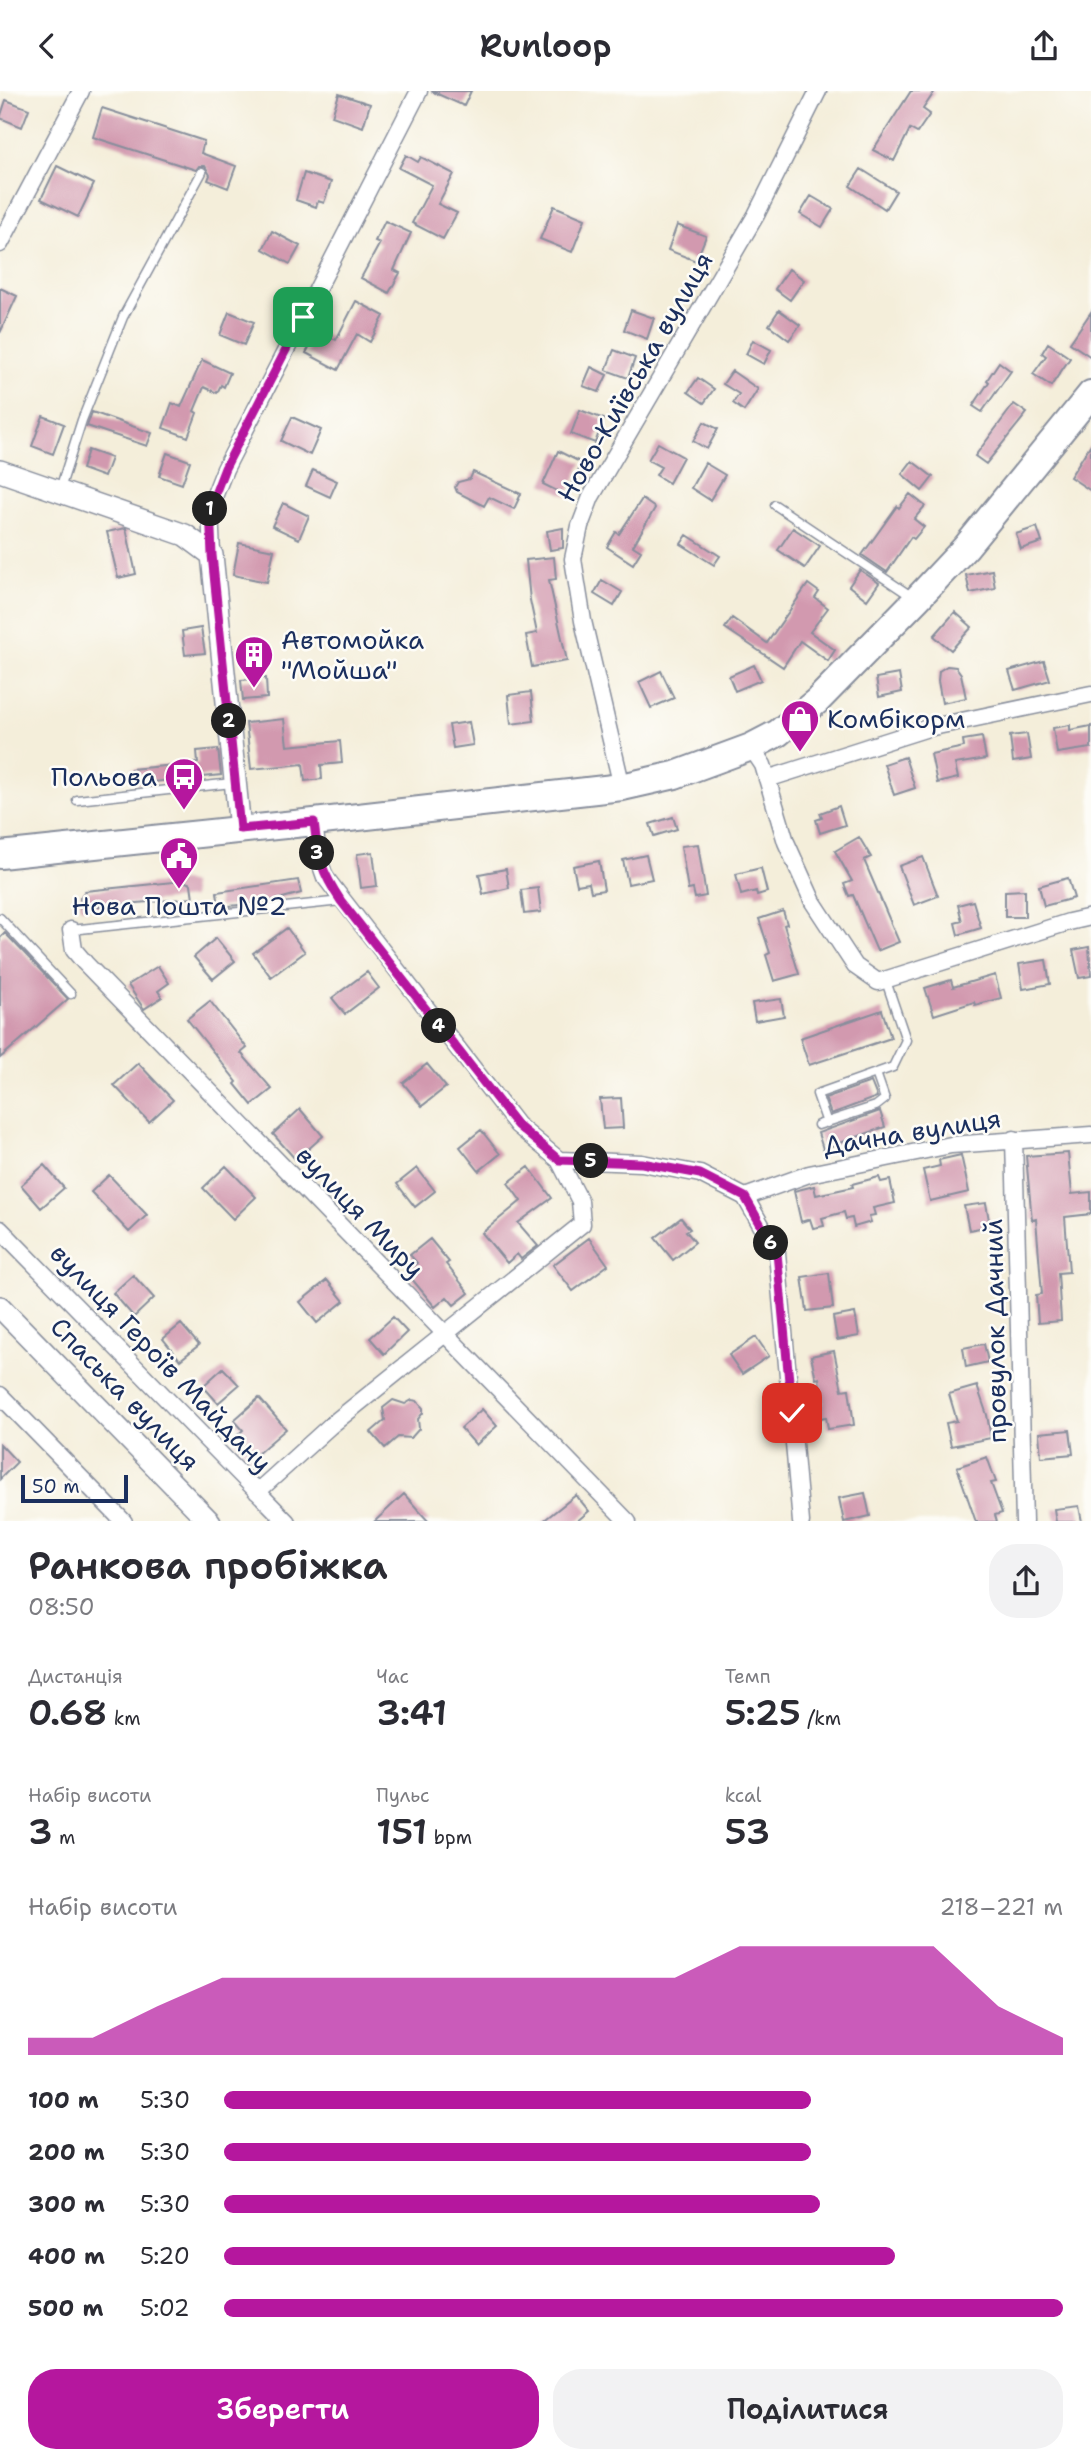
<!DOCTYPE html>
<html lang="uk">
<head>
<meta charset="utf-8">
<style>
	body { margin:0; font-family:"Shantell Sans",sans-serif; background:#f2f2f3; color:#2b2b33; height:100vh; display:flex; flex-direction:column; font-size:26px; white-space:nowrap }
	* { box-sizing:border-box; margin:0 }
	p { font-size:23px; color:#7c7c81 }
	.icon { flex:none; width:38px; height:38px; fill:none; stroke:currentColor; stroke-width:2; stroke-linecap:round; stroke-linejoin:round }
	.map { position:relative; height:1430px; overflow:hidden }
	.details { display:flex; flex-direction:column; background:#fff; flex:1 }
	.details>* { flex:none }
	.scale { position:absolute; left:21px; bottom:18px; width:107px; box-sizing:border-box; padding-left:7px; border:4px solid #1b2f5e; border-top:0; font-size:19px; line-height:24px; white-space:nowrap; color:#1b2f5e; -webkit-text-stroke:5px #fdfcf7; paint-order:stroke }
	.pin { position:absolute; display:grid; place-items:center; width:60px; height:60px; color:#fff; margin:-30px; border-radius:14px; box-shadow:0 4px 10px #0006 }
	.km { position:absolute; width:35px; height:35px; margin:-18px; border-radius:50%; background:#222; color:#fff; font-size:19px; line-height:35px; text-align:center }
	.round { display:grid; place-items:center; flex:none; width:74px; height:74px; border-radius:28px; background:#f2f2f3 }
	.overview { display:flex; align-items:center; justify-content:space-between; height:119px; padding:0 28px }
	h1 { font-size:38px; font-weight:600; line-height:52px }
	.figures { display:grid; grid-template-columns:repeat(3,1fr); gap:10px; height:119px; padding:7px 28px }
	.figures div { display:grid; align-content:center }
	.figures b { font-size:35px; font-weight:600 }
	.figures small { font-size:19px; font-weight:400 }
	.figures p { font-size:19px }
	.chart { height:196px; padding:14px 28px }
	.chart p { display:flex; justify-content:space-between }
	.chart svg { width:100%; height:126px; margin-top:7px; fill:#b5179e; opacity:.7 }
	.cta { display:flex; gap:14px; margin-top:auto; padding:14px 28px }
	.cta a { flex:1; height:80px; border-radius:28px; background:#b5179e; color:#fff; font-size:28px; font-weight:600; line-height:80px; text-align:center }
	.cta a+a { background:#f2f2f3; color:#2b2b33 }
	ul { padding:0 28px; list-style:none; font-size:23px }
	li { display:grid; grid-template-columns:112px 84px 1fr; align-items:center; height:52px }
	li i { height:18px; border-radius:9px; background:#b5179e }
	header { display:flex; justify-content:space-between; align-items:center; height:91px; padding:0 28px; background:#fff; font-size:32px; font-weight:600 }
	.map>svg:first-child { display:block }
</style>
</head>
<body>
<header><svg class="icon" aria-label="back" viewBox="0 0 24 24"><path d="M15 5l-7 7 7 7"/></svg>Runloop<svg class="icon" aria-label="share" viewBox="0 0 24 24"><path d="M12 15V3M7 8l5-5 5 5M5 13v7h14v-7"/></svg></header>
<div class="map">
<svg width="1091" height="1431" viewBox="0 0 1091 1431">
	<rect width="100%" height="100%" fill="#fdfcf7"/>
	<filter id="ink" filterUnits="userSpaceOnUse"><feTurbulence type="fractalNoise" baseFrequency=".0143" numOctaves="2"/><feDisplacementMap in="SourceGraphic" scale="14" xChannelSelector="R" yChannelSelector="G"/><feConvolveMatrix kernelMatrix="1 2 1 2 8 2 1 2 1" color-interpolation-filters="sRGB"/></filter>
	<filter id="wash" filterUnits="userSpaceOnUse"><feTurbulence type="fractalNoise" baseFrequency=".00686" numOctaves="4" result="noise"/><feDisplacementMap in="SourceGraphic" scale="28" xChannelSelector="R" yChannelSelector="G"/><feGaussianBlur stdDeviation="1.57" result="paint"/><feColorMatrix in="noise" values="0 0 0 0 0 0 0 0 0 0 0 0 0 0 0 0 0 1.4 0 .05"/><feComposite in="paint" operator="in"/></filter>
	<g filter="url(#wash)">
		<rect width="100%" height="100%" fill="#f4eeda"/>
		<g id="blocks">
			<path fill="#d299af" d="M431,0h40l-7,15z
				M911,0h24l-12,18 7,5 -13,19 -7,-4 -16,32 -21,-11z
				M339,3l31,10 -7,23 -31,-11z
				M6,9l23,9 -7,18 -22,-9z
				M102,17l102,33 -3,12 35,13 -8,22 -20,-8 2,-5 -5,-9h-6l-3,4 -103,-33z
				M406,64l12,7 3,-5 33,17 -16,30 19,9 -14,26 -31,-16 20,-38 -33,-17z
				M57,75l37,18 -16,33 -37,-18z
				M861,78l35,22 -11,18 -35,-23z
				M304,82l27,9 -7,21 -6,-2 -2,6 -20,-7z
				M811,105l22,13 -11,18 -22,-13z
				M554,115l31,13 -13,33 -32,-13z
				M385,130l26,12 -17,37 6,3 -11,20 -28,-15 19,-35 -5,-2z
				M677,134l29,11 -10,25 -28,-11z
				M272,140l28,15 -10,18 -27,-15z
				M789,178l15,11 -14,20 -15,-11z
				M0,197l17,8 -17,37z
				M356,210l28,15 -14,26 -13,-8 -19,36 -32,-17 12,-22 18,9z
				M631,219l23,8 -7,21 -23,-9z
				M779,219l21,15 -11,15 -20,-15z
				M229,221l25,10 -10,23 -24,-10z
				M1091,221v45l-21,-14z
				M753,249l18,10 -7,14 -18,-10z
				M1048,252l22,15 -19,28 -18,-12 13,-18 -4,-3z
				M614,259l21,8 -7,20 -22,-8z
				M202,269l28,13 -6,14 -3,-2 -4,8 -13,-6 -10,24 3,2 -9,24 -25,-9 9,-25 9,4z
				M999,271l12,9 -29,41 -9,-6 16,-24 -2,-2z
				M591,276l16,8 -8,17 -16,-6z
				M732,280l26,18 -14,22 -11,-8 6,-9 -16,-10z
				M698,287l16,11 -10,14 -16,-11z
				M1014,313l13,9 -41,51 -11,-8z
				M580,319l24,9 -9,24 -24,-9z
				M92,321l60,21 -5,13 -60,-20z
				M43,325l21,8 -11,30 -21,-8z
				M292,326l29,13 -11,25 -29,-14z
				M704,331l14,7 -11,20 -14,-8z
				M658,352l25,14 -14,26 -13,-8 5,-8 -13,-7z
				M1091,353v47l-21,-14z
				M88,359l23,8 -7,19 -22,-8z
				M558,360l24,12 -15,33 -24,-12z
				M167,362l23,8 -8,23 -23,-8z
				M912,370l21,16 -11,14 -20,-17z
				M705,372l20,12 -15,25 -19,-12z
				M313,379l24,11 -7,16 -24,-11z
				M473,381l48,22 -7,15 -25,-12 -5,9 -27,-14 -2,-5 3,-5 12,-3z
				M910,403l15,12 -11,13 10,8 -10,12 -3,-2 -24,35 -25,-17 35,-49 2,2z
				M642,408l13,9 -22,38 8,5 -8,13 -26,-17 9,-15 3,2z
				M283,412l26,13 -10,23 -27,-13z
				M1037,436l5,15 -21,7 -5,-15z
				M126,437l10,46 -18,4 -11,-46z
				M563,437v20l-13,2 -3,-19z
				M793,437l27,18 -15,22 -27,-18z
				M687,444l33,21 -6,9 -33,-21z
				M239,452l35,7 -7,32 -34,-7z
				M554,466l2,22 -7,1 18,81 -35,6 -6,-32 11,-2 -7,-33 -4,-40z
				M860,479l19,13 -12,17 -18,-14z
				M992,479l3,18 -25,5 -4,-18z
				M602,489l20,12 -8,14 -20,-12z
				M808,493l11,8 -4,6 13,10 -18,24 25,18 -7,11 -28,-20 -17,26 -58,-39 7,-10 35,25z
				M955,521l17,15 -21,23 -17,-14z
				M201,537l4,25 -20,2 -3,-24z
				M1044,570l6,19 -35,10 -6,-19z
				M754,574l7,15 -26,11 -6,-15z
				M947,575l9,1 5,7 5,24 -24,5 -4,-22 1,-10z
				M661,580l13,27 -23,10 -12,-26z
				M899,583l3,18 -23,5 -3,-19z
				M266,587l1,20 -24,2 -2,-20z
				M531,601l3,29 -23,3 -3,-29z
				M284,628l3,27 53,-5 2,22 -21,2 1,14 -17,2 -2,-17 -52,5 -5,-46z
				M469,631l4,23 -20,3 -4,-23z
				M1070,634v5l21,-4v22l-34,5 -4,-25z
				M1027,643l4,25 -18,3 -3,-26z
				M982,646l4,22 -31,5 3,14 -21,5 -6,-29 33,-7 -1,-7z
				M218,658l3,26 -88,9 -2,-15 67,-6 -1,-12z
				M905,666l10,31 -21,7 -10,-31z
				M839,715l6,19 -25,8 -4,-13 6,-2 -2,-5z
				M673,726l4,12 -23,7 -4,-12z
				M859,746l12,20 -7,3 35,82 -22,9 -24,-56 -4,1 -5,-12 8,-3 -17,-30z
				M698,753l8,52 -11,2 -2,-9 -5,1 -7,-44z
				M373,761l4,34 -16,2 -4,-34z
				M646,764l6,24 -24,5 -5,-24z
				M923,766l15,39 -24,9 -15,-39z
				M599,770l5,29 -13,2 -2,-9 -12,2 -4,-19z
				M761,777l6,24 -10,3 -1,-4 -15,4 -5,-21z
				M506,778l3,19 -26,6 -4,-20z
				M1068,787l6,20 -30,8 -5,-20z
				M298,789l3,13 -33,9 -49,5 -2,-15z
				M183,790l8,3 2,14 -112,10 -1,-10 5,-7z
				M538,797l3,24 -17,2 -3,-24z
				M1025,799v27h-20v-26z
				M973,810l8,27 -23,7 -3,-12 7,-2 -4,-16z
				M783,820l4,13 -3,1 15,49 -25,7 -8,-26 4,-2 -11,-34z
				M287,837l18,24 -34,25 -18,-24z
				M5,842l63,66 -68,59v-120z
				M216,847l19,23 -22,18 -19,-22z
				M1089,856l2,29 -12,2 -6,-28z
				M1046,869l4,24 -27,5 -4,-25z
				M158,875l11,17 -11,8 4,6 -18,12 -16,-24z
				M367,881l12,16 -34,26 -13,-16z
				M995,884l6,23 -26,7 -1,-3 -40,13 -9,-27 26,-8 2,7z
				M781,908l3,17 -29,5 -3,-18z
				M210,910l37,47 -6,5 31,36 -20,16 -17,-21 2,-2 -50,-63z
				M882,919l9,28 -82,27 -9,-27z
				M138,972l35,37 -24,22 -35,-37z
				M427,973l19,23 -24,19 -19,-23z
				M871,991l6,15 -46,17 -6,-16z
				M621,1007l2,30 -20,1 -3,-30z
				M300,1018l23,27 -27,24 -23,-26z
				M880,1020l5,16 -62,22 -5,-16z
				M481,1039l19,24 -21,17 -19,-24z
				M1068,1062l4,41 19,-2v22l-26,3 4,55 -11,1 3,48 -23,2 -2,-28 6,-1 -6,-75 -4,1 -6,-64z
				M961,1064l8,37 -39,9 -7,-31 17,-4 -1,-6z
				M44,1074l20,23 -23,20 -20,-23z
				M226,1075l30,31 -23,22 -30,-31z
				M529,1076l23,31 -34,25 20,23 -17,13 -4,-5 -10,9 -25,-30 39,-32 -13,-18z
				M417,1077l18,23 -20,16 -18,-23z
				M109,1084l38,40 -18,17 -38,-40z
				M879,1086l2,5 9,-2 5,23 -22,5 2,7 -6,1 2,6 -17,5 -2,-9 -6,1 -2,-7 -22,6 2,8 -11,2 -3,-9 -9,3 -7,-31 20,-5 2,9 37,-8 -1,-3z
				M986,1112l4,23 -21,4 -5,-24z
				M681,1127l9,11 -4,2 9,11 -22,18 -18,-22z
				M589,1147l19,27 -35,26 -20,-26z
				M430,1148l19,23 -3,2 23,29 -15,12 -7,-8 -12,10 -24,-29 5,-4 -5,-6 6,-5 -7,-8z
				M829,1182l4,35 -26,3 -5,-34z
				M133,1184l21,23 -20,19 -21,-24z
				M327,1189l17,21 -27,22 -17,-21z
				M855,1222l4,23 -22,4 -4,-23z
				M393,1226l14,15 -23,22 -14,-16z
				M181,1233l18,21 -19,15 -17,-21z
				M756,1246l13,19 -27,18 -13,-19z
				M984,1253l4,18 -22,5 -3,-19z
				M834,1260l8,39 7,-1 5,36 -26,4 -2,-12 -6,1 -2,-14h5l-4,-26 -3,1 -5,-23z
				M223,1277l16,17 -21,18 -15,-17z
				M977,1295l10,29 4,23 -40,8 -5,-23 11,-2 -8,-27z
				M259,1307l27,31 -36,31 -17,-20 10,-10 -9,-10z
				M393,1309l12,4 7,-4 5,1 6,7v5l-5,6 1,10 -8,9 -13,-1 -13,11 -14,-16 14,-12 -2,-12z
				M482,1318l15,17 -21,19 -15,-17z
				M1070,1339l3,24 -32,3 -2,-24z
				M0,1353l17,18 -17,17z
				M987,1366l9,25 -5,1 11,30 -7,2 2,7h-21l-19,-55z
				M865,1402l5,23 -26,6 -5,-24z
				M404,1403l25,28h-55z
				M576,1404l13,16 -13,11h-34z
				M1079,1415l3,16h-26l-2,-13z"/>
		</g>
	</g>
	<g filter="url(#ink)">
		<use href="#blocks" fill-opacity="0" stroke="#888e9c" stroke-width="2"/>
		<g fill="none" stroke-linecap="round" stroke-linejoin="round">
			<g stroke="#888e9c" stroke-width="11">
				<path id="service" d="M60,398l22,-69 41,-103 79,-145
					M775,414l139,93
					M77,709l155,-17
					M0,827l71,76
					M71,839l270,-29
					M827,1032l-10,-29 76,-27 13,-27 -20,-59
					M818,1034l58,-19 9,-7 -9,-26"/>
			</g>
			<g stroke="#888e9c" stroke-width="19">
				<path id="minor" d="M0,153l81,-153
					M212,464l-2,-48 15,-38 194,-378
					M751,656l12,18 23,77 27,60 42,64 23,16 191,-60 22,-5
					M767,688l161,-51 163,-34
					M622,696l-39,-166 -10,-62 7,-33 11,-29 165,-282 62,-124
					M314,731l4,35 7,20 192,248 42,35 83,3 58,11 45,23 32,56 24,269
					M71,839l3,20 11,13 543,559
					M1014,1048l10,383
					M745,1106l64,-23 142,-29 140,-10
					M0,1138l287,293
					M0,1304l124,127
					M257,1401l73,-66 252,-202 -2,-23 -21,-41"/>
			</g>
			<g stroke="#888e9c" stroke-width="24">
				<path id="tertiary" d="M0,380l185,64 27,20 28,274
					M0,1216l210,215"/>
			</g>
			<g stroke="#888e9c" stroke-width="30">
				<path id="primary" d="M0,764l314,-33 308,-35 53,-12 76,-28 27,-14 39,-32 100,-102 49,-52 125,-153"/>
			</g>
			<use href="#service" stroke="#fff" stroke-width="8"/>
			<use href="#minor" stroke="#fff" stroke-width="16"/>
			<use href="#tertiary" stroke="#fff" stroke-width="21"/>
			<use href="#primary" stroke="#fff" stroke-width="26"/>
		</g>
	</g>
	<g fill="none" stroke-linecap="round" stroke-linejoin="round" filter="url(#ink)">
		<g stroke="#fff" stroke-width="14">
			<path id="route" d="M303,226l-78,151 -15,39 2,48 28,274 74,-7c4,36 7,49 27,79l176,224 42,35 83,3 58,11 45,23 32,56 15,160"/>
		</g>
		<use href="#route" stroke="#b5179e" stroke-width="9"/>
	</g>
	<defs>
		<g id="building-pin" transform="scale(2.0125)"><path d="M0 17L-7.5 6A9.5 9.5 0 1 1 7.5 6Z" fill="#b5179e" stroke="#fdfcf7"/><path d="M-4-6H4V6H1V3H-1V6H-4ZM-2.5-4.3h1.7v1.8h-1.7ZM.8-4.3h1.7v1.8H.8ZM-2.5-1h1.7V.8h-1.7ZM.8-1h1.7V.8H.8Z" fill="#fff"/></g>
		<g id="shop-pin" transform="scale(2.0125)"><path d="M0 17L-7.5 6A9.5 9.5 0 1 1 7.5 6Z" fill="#b5179e" stroke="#fdfcf7"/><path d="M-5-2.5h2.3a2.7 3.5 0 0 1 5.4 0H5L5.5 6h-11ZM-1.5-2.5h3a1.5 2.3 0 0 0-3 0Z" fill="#fff"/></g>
		<g id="bus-pin" transform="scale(2.0125)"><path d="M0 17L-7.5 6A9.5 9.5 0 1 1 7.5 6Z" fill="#b5179e" stroke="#fdfcf7"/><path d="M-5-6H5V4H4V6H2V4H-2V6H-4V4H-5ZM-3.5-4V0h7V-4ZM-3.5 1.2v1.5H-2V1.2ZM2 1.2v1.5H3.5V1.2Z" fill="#fff"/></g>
		<g id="civic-pin" transform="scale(2.0125)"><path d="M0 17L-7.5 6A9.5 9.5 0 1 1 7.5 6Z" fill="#b5179e" stroke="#fdfcf7"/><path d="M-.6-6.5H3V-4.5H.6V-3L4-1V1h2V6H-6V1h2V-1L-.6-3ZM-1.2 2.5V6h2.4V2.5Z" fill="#fff"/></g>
	</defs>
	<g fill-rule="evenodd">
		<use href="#building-pin" x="254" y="564"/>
		<use href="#shop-pin" x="800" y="628"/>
		<use href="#bus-pin" x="184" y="686"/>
		<use href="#civic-pin" x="179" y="765"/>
	</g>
	<g text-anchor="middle" stroke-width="5" stroke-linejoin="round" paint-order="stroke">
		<g font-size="26" fill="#1b2f5e" stroke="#fdfcf7">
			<text transform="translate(635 286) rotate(-60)" y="9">Ново-Київська вулиця</text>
			<text transform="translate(912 1041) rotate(-9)" y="9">Дачна вулиця</text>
			<text transform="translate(360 1121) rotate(46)" y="9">вулиця Миру</text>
			<text transform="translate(995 1240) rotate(-91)" y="9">провулок Дачний</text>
			<text transform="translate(161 1267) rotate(46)" y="9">вулиця Героїв Майдану</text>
			<text transform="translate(125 1303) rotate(46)" y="9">Спаська вулиця</text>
		</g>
		<g font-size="26" fill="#1b2f5e" stroke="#fdfcf7" text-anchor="start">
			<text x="281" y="558">Автомойка<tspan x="281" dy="30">"Мойша"</tspan></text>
			<text x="827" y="637">Комбікорм</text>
			<text x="157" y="695" text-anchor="end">Польова</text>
			<text x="179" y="824" text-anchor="middle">Нова Пошта №2</text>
		</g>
	</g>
</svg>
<div class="scale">50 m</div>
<div class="pin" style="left:303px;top:226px;background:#1e9e55"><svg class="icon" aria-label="arrive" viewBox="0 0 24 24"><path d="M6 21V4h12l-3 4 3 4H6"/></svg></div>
<div class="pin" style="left:792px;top:1322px;background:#d93025"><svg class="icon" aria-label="check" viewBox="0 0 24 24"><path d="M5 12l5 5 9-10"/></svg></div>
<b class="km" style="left:210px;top:418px">1</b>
<b class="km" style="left:229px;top:630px">2</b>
<b class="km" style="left:317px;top:762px">3</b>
<b class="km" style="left:439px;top:935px">4</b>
<b class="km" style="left:591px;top:1070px">5</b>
<b class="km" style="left:771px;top:1152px">6</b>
</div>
<section class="details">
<div class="overview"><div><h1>Ранкова пробіжка</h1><p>08:50</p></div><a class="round"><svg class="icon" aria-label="share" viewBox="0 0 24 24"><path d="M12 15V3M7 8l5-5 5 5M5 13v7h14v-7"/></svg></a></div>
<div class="figures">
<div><p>Дистанція</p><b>0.68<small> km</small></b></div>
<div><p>Час</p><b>3:41</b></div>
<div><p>Темп</p><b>5:25<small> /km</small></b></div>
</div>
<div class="figures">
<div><p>Набір висоти</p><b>3<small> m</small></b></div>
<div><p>Пульс</p><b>151<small> bpm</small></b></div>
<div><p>kcal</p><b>53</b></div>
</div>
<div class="chart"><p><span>Набір висоти</span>218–221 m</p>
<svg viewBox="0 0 160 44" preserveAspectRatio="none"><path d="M0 44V38L10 38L20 27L30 17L40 17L50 17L60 17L70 17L80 17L90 17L100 17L110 6L120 6L130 6L140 6L150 27L160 38V44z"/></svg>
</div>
<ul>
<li><b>100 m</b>5:30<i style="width:70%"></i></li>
<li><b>200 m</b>5:30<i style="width:70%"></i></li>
<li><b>300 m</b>5:30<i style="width:71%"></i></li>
<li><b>400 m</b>5:20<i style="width:80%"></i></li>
<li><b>500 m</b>5:02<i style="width:100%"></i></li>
</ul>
<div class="cta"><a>Зберегти</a><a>Поділитися</a></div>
</section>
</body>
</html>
